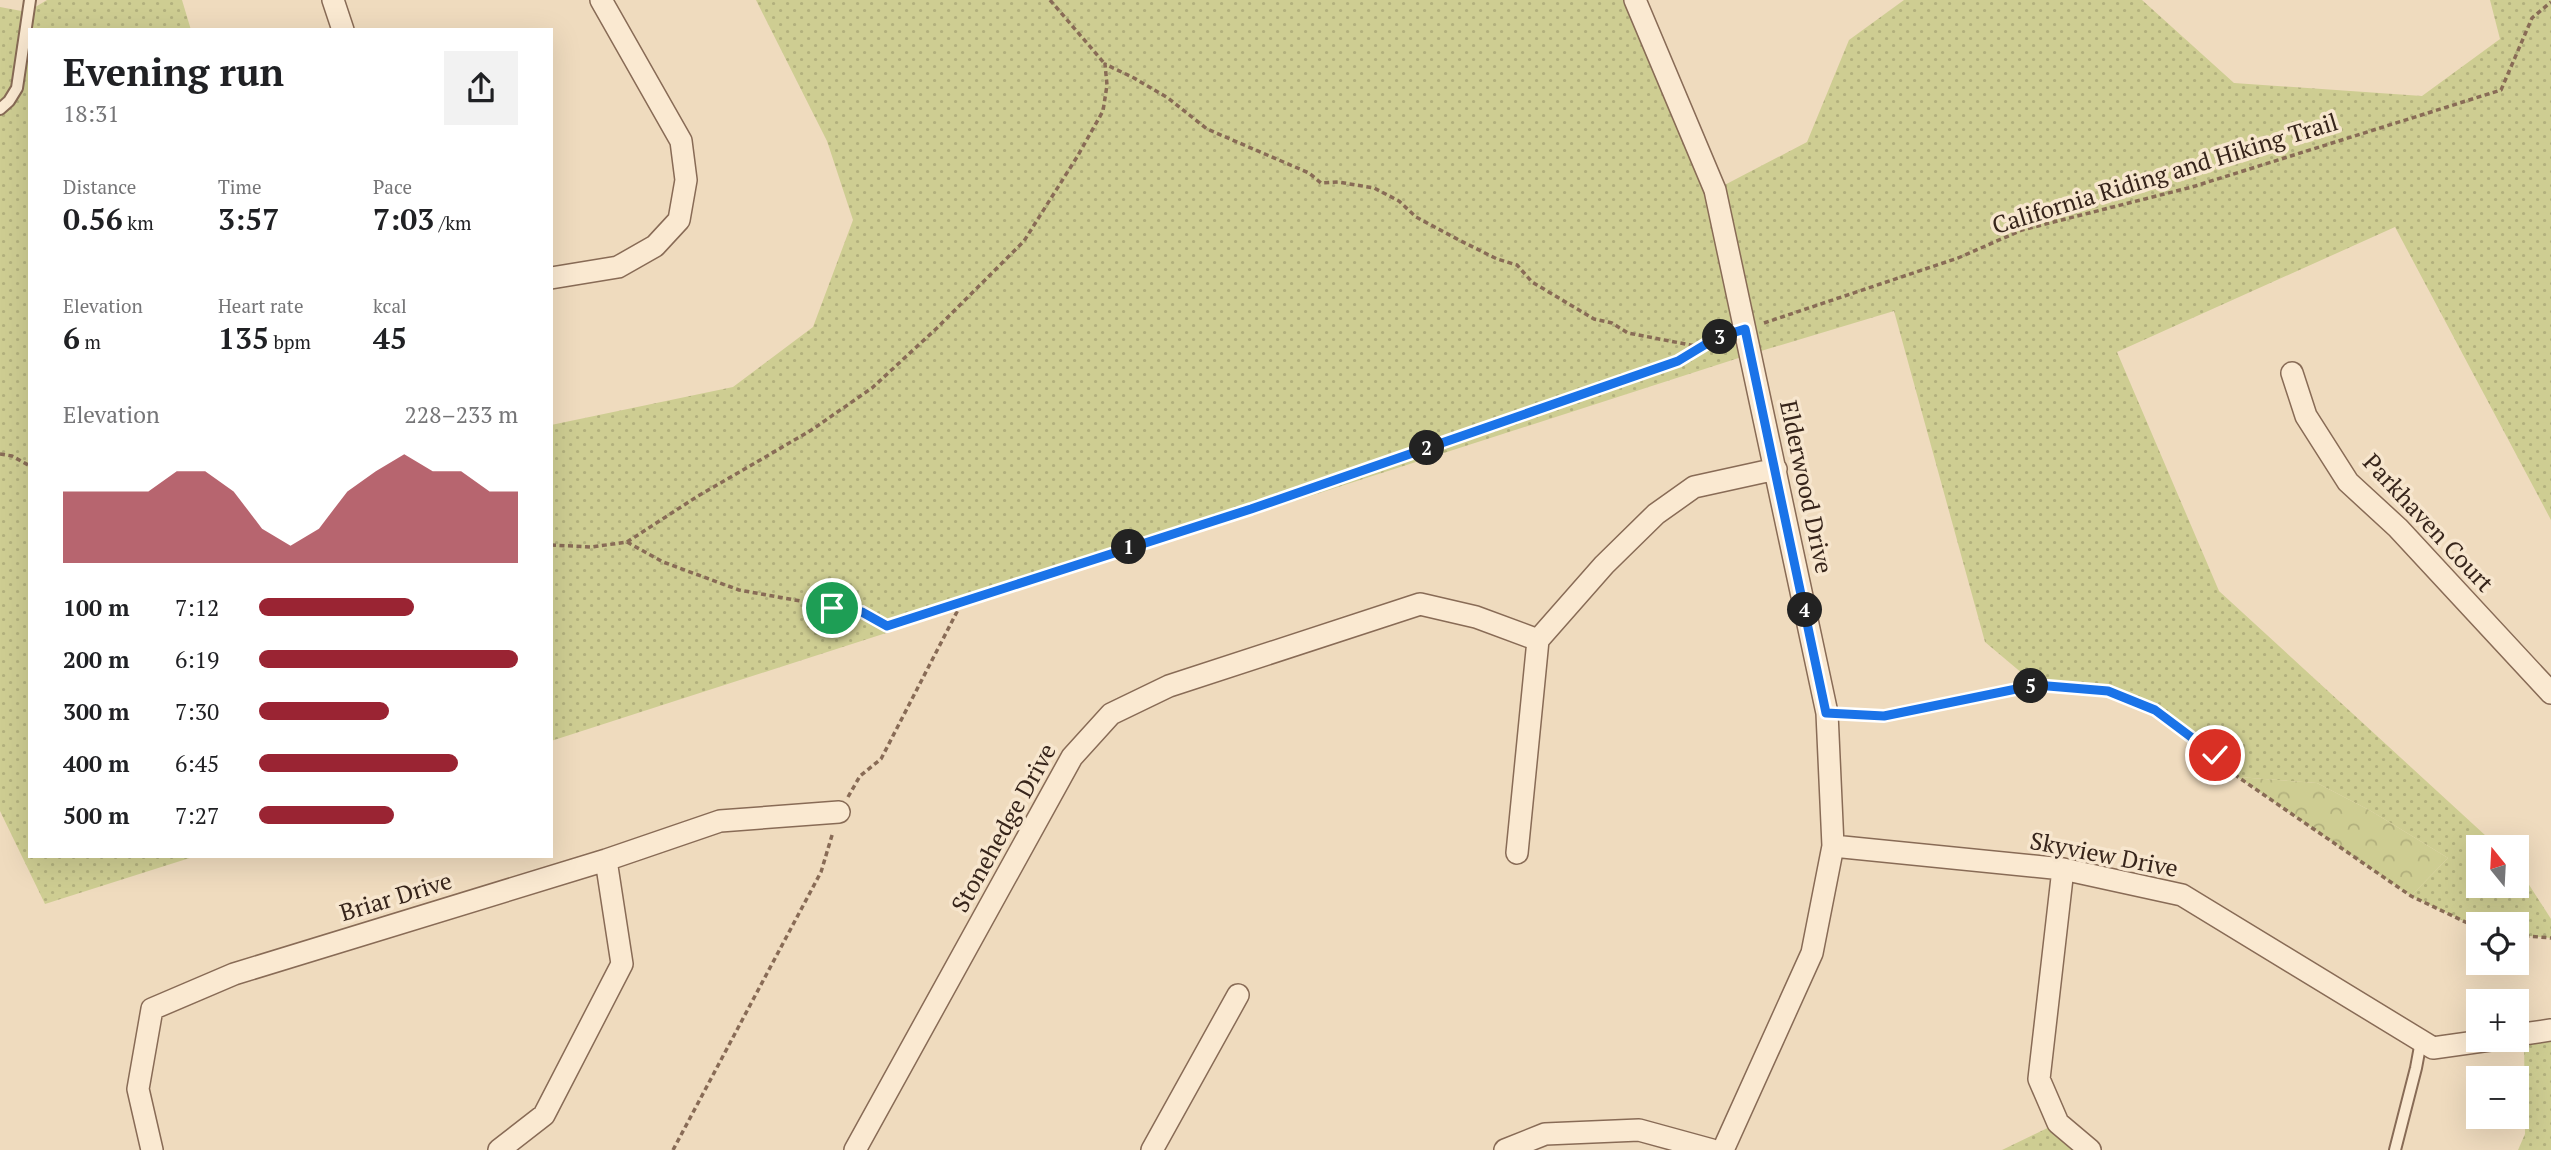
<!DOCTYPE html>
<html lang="en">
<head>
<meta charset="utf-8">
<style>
	body { margin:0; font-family:"PT Serif",serif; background:#f2f2f2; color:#202124; height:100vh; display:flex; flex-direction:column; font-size:26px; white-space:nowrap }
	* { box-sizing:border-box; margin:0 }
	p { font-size:23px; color:#757577 }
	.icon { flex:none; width:38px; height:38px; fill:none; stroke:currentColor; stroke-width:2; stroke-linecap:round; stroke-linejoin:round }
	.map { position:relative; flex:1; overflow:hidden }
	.details { position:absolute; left:28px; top:28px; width:525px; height:830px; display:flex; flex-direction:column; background:#fff; border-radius:0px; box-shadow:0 7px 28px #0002 }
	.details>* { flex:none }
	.needle { width:46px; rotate:342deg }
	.fabs { position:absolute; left:2466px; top:835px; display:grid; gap:14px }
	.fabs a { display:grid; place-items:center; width:63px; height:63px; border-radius:0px; background:#fff; box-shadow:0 7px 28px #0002; font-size:35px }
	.pin { position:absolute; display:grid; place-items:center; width:60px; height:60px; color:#fff; margin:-30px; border:4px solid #fff; border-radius:50%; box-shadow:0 2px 7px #0007 }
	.km { position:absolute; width:35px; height:35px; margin:-18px; border-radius:50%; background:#222; color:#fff; font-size:19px; line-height:35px; text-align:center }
	.round { display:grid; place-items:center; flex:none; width:74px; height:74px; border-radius:0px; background:#f2f2f2 }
	.overview { display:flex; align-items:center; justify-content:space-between; height:119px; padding:0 35px }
	h1 { font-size:38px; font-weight:600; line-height:52px }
	.stats { display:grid; grid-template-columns:repeat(3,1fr); gap:10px; height:119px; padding:7px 35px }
	.stats div { display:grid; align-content:center }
	.stats b { font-size:30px; font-weight:600 }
	.stats small { font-size:19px; font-weight:400 }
	.stats p { font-size:19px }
	.chart { height:196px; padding:14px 35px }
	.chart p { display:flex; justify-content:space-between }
	.chart svg { width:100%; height:126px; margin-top:7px; fill:#9a2433; opacity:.7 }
	ul { padding:0 35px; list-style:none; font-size:23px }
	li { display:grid; grid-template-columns:112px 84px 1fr; align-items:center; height:52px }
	li i { height:18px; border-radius:9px; background:#9a2433 }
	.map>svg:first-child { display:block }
</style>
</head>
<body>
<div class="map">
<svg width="2551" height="1150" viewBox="0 0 2551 1150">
	<defs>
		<pattern id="grass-dots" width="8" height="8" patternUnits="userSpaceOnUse" patternTransform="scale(1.75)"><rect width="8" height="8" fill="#cecd92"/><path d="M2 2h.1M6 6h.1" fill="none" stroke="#b2b07d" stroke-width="1.8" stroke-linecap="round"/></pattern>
		<pattern id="forest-crowns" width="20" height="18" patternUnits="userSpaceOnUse" patternTransform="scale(1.75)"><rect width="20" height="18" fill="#cecd92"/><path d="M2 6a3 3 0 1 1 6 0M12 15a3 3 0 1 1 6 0" fill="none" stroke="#b2b07d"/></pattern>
	</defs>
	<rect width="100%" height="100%" fill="#efdbbe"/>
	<path fill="url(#grass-dots)" d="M47,0h135l9,30h-161v826h166l-151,48 -45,-93v-804l27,5z
		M756,0h879l80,190 92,-48 42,-102 55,-40h238l92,83 188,13 78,-57 -10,-39h61v520l-156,-293 -278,125 102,239 279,256h-20v39h38l1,-20 34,53v19l-34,-3 -1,-11h-38v4l-67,-32 37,-38 -77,-47 -54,-28 -79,-6 -23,-22 -60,-45 -47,-19 -72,-6 -51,-43 -91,-331 -143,43 -1200,387v-316l182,-38 80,-60 40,-107 -26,-79z
		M2551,1030v120h-33l7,-16 -1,-100z
		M2058,1123l32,27h-88z"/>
	<path fill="url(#forest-crowns)" d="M2238,777l79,6 54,28 77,47 -37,38z"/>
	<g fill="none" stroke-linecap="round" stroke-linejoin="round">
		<g stroke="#886b56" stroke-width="14">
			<path id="service" d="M0,109l9,-8 8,-13 13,-88
				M2395,1150l21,-82 5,-27"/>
		</g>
		<g stroke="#886b56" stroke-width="24">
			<path id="minor" d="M333,0l10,30
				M1635,0l80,190 112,523 6,133 -21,107 -89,197
				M551,278l67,-11 37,-21 24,-26 7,-40 -5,-39 -80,-141
				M2292,373l14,43 42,66 50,46 153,165
				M1833,846l230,23 119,26 251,153 57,-8
				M1517,853l21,-213 66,-75 52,-51 38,-27 82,-18
				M2063,869l-24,210 19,44 32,27
				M2516,1035l35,-5
				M152,1150l-14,-61 14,-80 82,-35 372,-114 114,-39 119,-9
				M499,1150l45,-35 78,-151 -16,-104
				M855,1150l217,-393 39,-43 58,-28 251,-82 56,13 62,23
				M1152,1150l86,-155
				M1505,1150l40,-16 94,-4 73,20"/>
		</g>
		<path stroke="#886b56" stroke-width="3.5" stroke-dasharray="5 3.5" stroke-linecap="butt" d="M1050,0l55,64
			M1764,323l194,-65 64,-28 170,-43 309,-97 31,-72 19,-16
			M0,454l12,2 18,10
			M627,542l71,-46 112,-65 62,-43 65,-60 87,-87 53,-84 26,-46 4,-26 -2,-21 29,14 34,20 39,31 102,44 12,10 17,-1 36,6 25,13 17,16 43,23 38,19 20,6 15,17 62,37 18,4 16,10 73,14
			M551,545l41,2 35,-5 36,20 76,28 123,22 25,14 364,-117 427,-148 38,-23 11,-3
			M1848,714l36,2 152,-31 72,6 47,19 60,45 23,22 173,119 67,32
			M848,797l12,-21 21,-17 80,-155
			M2516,935l35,3
			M673,1150l148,-278 12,-40"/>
		<use href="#service" stroke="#fae9d1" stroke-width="10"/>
		<use href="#minor" stroke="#fae9d1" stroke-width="21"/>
	</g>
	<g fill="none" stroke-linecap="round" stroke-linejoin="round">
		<g stroke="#fff" stroke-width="14">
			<path id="route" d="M832,608l30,4 25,14 364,-117 427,-148 38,-23 29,-9 81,384 58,3 152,-31 72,6 47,19 60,45"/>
		</g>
		<use href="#route" stroke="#1a73e8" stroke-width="9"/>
	</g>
	<g text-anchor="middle" stroke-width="7" stroke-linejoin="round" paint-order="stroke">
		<g font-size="24" fill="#37251b" stroke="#f7e6ce">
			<text transform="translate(2165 174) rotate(-17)" y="8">California Riding and Hiking Trail</text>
			<text transform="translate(1806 487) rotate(78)" y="8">Elderwood Drive</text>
			<text transform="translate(2428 523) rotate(47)" y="8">Parkhaven Court</text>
			<text transform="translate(1004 828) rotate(-61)" y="8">Stonehedge Drive</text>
			<text transform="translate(2104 855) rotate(11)" y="8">Skyview Drive</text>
			<text transform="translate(396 897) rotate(-17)" y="8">Briar Drive</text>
		</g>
	</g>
</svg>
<div class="fabs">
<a><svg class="needle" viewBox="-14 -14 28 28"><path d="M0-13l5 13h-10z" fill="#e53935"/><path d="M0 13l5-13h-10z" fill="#757577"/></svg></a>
<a><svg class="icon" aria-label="locate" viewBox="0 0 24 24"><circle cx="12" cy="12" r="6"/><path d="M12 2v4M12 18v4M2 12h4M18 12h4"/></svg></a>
<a>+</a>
<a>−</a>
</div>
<div class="pin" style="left:832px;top:608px;background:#1e9e55"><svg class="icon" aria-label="arrive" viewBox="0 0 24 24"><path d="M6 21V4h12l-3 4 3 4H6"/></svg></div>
<div class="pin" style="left:2215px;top:755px;background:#d93025"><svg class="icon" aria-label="check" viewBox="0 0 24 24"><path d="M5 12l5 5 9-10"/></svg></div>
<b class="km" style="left:1129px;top:547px">1</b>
<b class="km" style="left:1427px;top:448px">2</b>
<b class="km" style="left:1720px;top:337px">3</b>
<b class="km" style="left:1805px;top:610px">4</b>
<b class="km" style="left:2031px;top:686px">5</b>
<section class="details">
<div class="overview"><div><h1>Evening run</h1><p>18:31</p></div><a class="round"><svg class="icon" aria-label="share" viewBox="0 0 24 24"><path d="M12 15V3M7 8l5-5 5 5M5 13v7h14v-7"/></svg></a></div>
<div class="stats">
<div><p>Distance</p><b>0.56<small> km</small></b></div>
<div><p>Time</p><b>3:57</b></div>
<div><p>Pace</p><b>7:03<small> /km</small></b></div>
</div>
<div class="stats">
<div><p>Elevation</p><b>6<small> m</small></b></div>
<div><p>Heart rate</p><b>135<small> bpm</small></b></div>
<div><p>kcal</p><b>45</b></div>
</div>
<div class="chart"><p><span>Elevation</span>228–233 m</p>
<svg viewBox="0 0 160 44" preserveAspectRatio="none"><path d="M0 44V19L10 19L20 19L30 19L40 12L50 12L60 19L70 32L80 38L90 32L100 19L110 12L120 6L130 12L140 12L150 19L160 19V44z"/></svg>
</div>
<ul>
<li><b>100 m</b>7:12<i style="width:60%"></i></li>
<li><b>200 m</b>6:19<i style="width:100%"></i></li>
<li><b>300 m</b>7:30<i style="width:50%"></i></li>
<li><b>400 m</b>6:45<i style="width:77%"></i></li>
<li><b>500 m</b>7:27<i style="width:52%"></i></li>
</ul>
</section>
</div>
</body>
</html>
